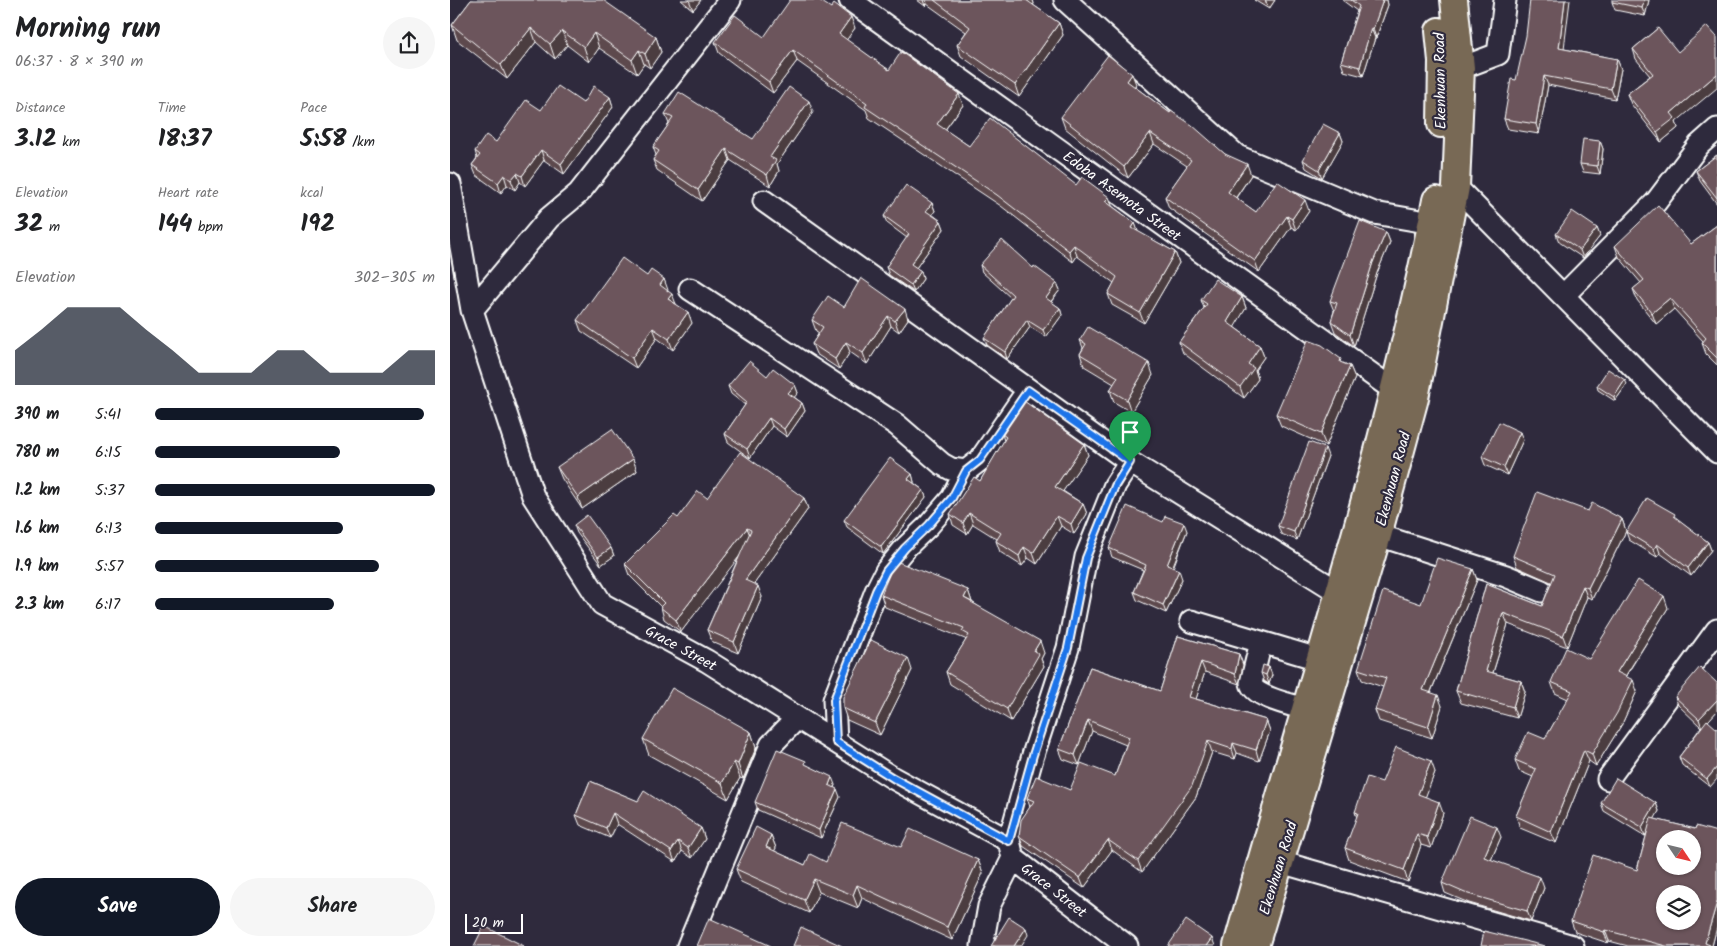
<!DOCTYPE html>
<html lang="en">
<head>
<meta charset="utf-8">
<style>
	body { margin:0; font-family:Kalam,sans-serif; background:#f6f6f6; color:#202124; height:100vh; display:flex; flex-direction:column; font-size:19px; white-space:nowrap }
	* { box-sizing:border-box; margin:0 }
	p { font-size:16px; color:#757577 }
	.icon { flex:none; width:28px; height:28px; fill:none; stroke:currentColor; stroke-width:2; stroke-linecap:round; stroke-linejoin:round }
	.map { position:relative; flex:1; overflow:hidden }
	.drawer { display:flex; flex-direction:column; background:#fff; width:450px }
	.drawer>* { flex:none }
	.needle { width:32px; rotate:125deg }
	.fabs { position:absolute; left:1206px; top:830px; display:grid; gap:10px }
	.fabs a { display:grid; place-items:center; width:45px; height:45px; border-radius:50%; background:#fff; box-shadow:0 1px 4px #0004; font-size:25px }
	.scale { position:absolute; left:15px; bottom:12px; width:58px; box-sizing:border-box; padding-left:5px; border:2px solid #fff; border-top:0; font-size:14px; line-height:18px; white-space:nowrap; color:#fff; -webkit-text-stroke:4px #2f2a3d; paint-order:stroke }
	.pin { position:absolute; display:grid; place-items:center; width:42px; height:42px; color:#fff; margin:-51px -21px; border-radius:50% 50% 50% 0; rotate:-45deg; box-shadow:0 0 5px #0007 }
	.pin .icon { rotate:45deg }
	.round { display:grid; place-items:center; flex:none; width:52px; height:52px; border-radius:26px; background:#f6f6f6 }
	.overview { display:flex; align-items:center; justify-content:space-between; height:85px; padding:0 15px }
	h1 { font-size:28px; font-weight:700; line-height:38px }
	.figures { display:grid; grid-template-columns:repeat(3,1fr); gap:8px; height:85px; padding:5px 15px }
	.figures div { display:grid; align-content:center }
	.figures b { font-size:25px; font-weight:700 }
	.figures small { font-size:14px; font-weight:400 }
	.figures p { font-size:14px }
	.chart { height:140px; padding:10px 15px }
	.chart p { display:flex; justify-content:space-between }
	.chart svg { width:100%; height:90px; margin-top:5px; fill:#111827; opacity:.7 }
	.action { display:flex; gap:10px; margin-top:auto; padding:10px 15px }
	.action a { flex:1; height:58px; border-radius:30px; background:#111827; color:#fff; font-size:20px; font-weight:700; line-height:58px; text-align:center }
	.action a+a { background:#f6f6f6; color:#202124 }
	ul { padding:0 15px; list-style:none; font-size:16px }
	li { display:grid; grid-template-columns:80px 60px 1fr; align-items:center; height:38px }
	li i { height:12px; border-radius:6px; background:#111827 }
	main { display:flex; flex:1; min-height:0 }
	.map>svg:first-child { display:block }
</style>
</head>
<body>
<main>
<section class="drawer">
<div class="overview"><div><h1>Morning run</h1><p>06:37 · 8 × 390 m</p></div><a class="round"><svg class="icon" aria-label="share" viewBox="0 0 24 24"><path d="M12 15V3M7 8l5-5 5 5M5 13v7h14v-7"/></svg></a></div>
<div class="figures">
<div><p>Distance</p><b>3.12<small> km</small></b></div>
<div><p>Time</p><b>18:37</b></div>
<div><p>Pace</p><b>5:58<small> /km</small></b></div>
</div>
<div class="figures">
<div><p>Elevation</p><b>32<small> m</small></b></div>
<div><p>Heart rate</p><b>144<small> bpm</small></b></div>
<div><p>kcal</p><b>192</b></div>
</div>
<div class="chart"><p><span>Elevation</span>302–305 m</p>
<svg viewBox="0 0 160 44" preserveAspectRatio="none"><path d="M0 44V27L10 17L20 6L30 6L40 6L50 17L60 27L70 38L80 38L90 38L100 27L110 27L120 38L130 38L140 38L150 27L160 27V44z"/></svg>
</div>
<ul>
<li><b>390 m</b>5:41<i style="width:96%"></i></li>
<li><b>780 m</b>6:15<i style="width:66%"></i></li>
<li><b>1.2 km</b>5:37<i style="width:100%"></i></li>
<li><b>1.6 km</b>6:13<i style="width:67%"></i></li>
<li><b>1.9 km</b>5:57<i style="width:80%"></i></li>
<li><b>2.3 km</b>6:17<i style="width:64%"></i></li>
</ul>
<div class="action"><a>Save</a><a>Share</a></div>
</section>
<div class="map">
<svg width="1267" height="946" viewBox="0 0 1267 946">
	<rect width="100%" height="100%" fill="#2f2a3d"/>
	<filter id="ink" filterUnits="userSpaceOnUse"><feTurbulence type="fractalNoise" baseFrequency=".02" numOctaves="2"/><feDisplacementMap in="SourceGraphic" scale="10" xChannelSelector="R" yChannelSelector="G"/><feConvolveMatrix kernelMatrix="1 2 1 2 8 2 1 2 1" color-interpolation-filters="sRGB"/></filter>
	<g filter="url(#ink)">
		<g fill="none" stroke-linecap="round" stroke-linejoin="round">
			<g stroke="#fff" stroke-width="25">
				<path id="minor" d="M400,0l545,391
					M615,0l172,156 137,57 58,10
					M1011,68l37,-14 7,-54
					M0,184l22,126 61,186 69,108 105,57 186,117 116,63 4,17 114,88
					M1006,187l261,265
					M314,201l366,261 210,131
					M240,289l207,136 45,39 9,5 15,2 14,-11 48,-70
					M1114,295l92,-93 43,-57 18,-16
					M22,310l77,-92 30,-25 151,-193
					M928,535l128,41 36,15
					M741,621l130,39
					M811,642l-10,41c3,14 41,22 54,26
					M386,742l-2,-42 42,-109 10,-20 19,-23 24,-23 23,-27 14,-27
					M1158,779l109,-149
					M559,841l24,-86 35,-107 18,-91 29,-72 15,-23
					M830,862l293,84
					M238,946l83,-201 26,-27
					M532,946l7,-40 24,-48"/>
			</g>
			<g stroke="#fff" stroke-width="30">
				<path id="major" d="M989,31l3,30 -1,63
					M787,946c69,-248 150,-493 199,-746
					M805,946l123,-411 37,-137 41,-211 5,-119 -7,-68"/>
			</g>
			<use href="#minor" stroke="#2f2a3d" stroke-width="21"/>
			<use href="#major" stroke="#786954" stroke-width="26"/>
		</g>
		<path fill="#5d494e" stroke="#fff" d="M21,0l185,37 5,15 -11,16 -6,-4 -7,10 -38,-26 -10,14 -22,-17 -12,14 -19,-17 -29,37 -50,-39 -5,-15z
			M231,0h20l-8,10z
			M467,0h116l1,4 -1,1 26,18 4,12 -44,62 -58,-41 -4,-11 9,-13 -39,-28 -2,2z
			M804,0h21l-6,9z
			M892,0h45l1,5 -12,33h-1l-12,38 -19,-5 -3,-9 16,-51z
			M1199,0l-4,16 -30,-6 -3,-8z
			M381,8l24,20 -9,12 43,30 74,35 -18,25 24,16 107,39 36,21 23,17 3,9 37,20 4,11 -35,60 -32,-18 -4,-11 6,-11 -37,-27 -4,6 -72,-56 -132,-88 -3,-8 -69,-49 -24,32 -54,-40 -4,-11 49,-5z
			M1208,28l18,94 2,6 -17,14 -30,-38 -4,-10 23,-18 -14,-17 -3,-10z
			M1114,49l53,10 4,10 -6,30 -67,-14 -9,49 -31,-5 -4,-10 12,-39z
			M686,84l-1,3 90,67 26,21 -15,23 20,14 53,-1 -13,19 -5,-3 -32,45 -90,-64 -4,-11 22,-31 -33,-22 -26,34 -63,-50 -4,-11z
			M160,97l3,10 -49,67 -20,-14 -19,26 -5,-4 -5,8 -8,-5 -6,8 -25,-18 -4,-10 5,-7 -2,-7 21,-9 45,-32 42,-7z
			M363,112l-36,52 2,7 -9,15 -40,-26 -28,41 -45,-31 -4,-10 3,-5 -3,-8 16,-23 -4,-10 88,25z
			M890,133l3,8 -21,37 -16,-10 -3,-8z
			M1150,141l3,8 -3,25 -17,-2 -3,-8z
			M1267,155v49l-17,-23 -4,-10z
			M482,203l3,8 -3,3 9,7 3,8 -28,39 5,3 2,8 -9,13 -25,-17 -3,-8 21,-29 -20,-15 -3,-7z
			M1267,225v140l-11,-11 -4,-11 1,-2 -29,-32 -18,15 -19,-24 -4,-11 8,-6 -22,-26 -4,-11 76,-2z
			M1147,228l3,8 -17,22 -24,-16 -3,-8z
			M936,232l4,10 -13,31 -23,73 -19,-14 -4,-11 3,-10 -4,-10z
			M530,265l53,3 24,15 3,7 -9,12 9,6 2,7 -16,22 -16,-10 -23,32 -20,-14 -3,-7 27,-40 -29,-26z
			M197,276l17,3 3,11 9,14 16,19 -19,27 -16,-12 -21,30 -55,-37 -4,-11z
			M792,297l4,11 -12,19 26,19 4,11 -9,13 3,9 -14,19 -61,-45 -4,-11 25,-34 -3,-8z
			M394,307l64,12 -9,13 -8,-6 -24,38 -17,-12 -11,17 -23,-15 -4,-10 7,-11 -3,-2 -4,-11z
			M630,340l73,35 -22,37 -17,-10 -4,-12 4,-6 -30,-18 -4,-12 3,-6z
			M893,363l7,3 5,12 -29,68 -45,-20 -5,-12z
			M317,376l28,9 3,8 -4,4 8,6 3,8 -18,26 -15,-11 -22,32 -22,-16 -3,-8 20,-29 -14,-11 -3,-8z
			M1177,384l-12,17 -17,-11 -1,-4z
			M552,434l82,10 4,11 -25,36 20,13 4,10 -13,20 -13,-8 -24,38 -9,-6 -6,8 -22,-14 -4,-11 1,-2 -24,-15 -6,10 -14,-9 -3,-11 30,-33 24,-40z
			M1073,440l-16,35 -22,-10 -3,-8z
			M878,456l-31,84 -16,-6 -3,-8z
			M183,459l4,12 -55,38 -20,-30 -5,-12z
			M462,474l2,8v1l9,7 3,7 -43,57 -36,-27 -3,-7z
			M257,498h97l4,11 -54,75 8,13 -24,56 -26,-11 -5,-12 33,-76 -59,78 -17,-13 -3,-12 -32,-32 -4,-11 53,-46z
			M1138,511l34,8 4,12 -34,68 -5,-2 -20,50 -59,-23 -15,49 28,8 4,11 -8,26 -56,-15 -5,-12 30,-107 56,22 9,-24 -34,-15 -4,-11z
			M1226,518l32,24 3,8 -20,26 -31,-23 -3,4 -28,-17 -3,-8z
			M124,525l37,23 3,8 -13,9 -24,-32z
			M737,531l-14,37 9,11 -16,34 -29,-13 -3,-8 9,-22 -31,-13 -3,-9z
			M1023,569l4,11 -46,112 11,14 -10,32 -53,-17 -4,-11 8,-23 -21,-7 -4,-11 63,-65z
			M518,590l4,12 72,51 -3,6 3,7 -33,55 -61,-37 -4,-12 20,-32 -1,-1 -80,-32 -4,-12z
			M1218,608l-42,68 11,15 -15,33 -26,42 -7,-5 -33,82 -36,-15 -4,-12 17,-39 -14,-6 -4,-11 30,-21 23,-40 -13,-6 -4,-11 38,-23z
			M728,636l61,18 4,11 -4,19 -34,-12 -9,27 70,21 4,11 -11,30 -22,-8 -2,6 -23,-7 -16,45 -54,75 -30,-22 -28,38 -61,-42 -4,-10 11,-29 -3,-9 43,-8 45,-14 11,-31 -34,-14 -13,34 -16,-6 -4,-10 31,-82 70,24z
			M819,667l3,8 -3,9 -5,-3 -3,-8z
			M462,670l-32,65 -33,-15 -4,-12z
			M1267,683v28l-9,10 2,66 -28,-22 -3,-8 22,-30 -23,-22 -3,-8z
			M301,732l5,16 -13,31 -3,-1 -12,21 -79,-44 -6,-16z
			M357,765l28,20 -1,3 6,9 -19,41 -63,-28 -3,-8z
			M985,772l-10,25 18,16 -12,35 -10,-3 -13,37 -59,-22 -4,-12 12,-30 -2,-6 27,-30z
			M140,781l111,47 4,11 -13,19 -10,-7 -7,11 -58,-38 -7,14 -30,-13 -4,-10z
			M1151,803h55l3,8 -5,8 41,10 22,3v95l-5,19h-84l-19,-5 -1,2 -33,-11 -4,-11 66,-51 11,-41 -3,7 -41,-25z
			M321,835l5,13 -2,3 31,14 21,-3 75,-15 77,13 5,13 -31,67 -90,-42 -4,10 -39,-16 -10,21 -68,-31 -5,-13z
			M1051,837l-10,23 53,28 -13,33 -62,-18 -24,-10 -3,-10z"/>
		<path fill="#4c3c40" stroke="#fff" d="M239,0h12l-8,10z
			M473,0h3l1,4 -2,2z
			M575,0h8l1,4 -5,7z
			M815,0h10l-6,9z
			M933,0h4l1,5 -12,33 -3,-9z
			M1115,0h5l-7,57 -4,-9z
			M1194,0h5l-4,16 -3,-8z
			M401,17l4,11 -12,17 -4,-11z
			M609,23l4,12 -44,62 -4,-12z
			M81,28l5,14 -29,37 -6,-14z
			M921,28l4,10 -12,38 -3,-9z
			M112,31l5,14 -12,14 -5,-15z
			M144,33l5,15 -10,14 -5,-15z
			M206,37l5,15 -11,16 -5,-14z
			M189,50l5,14 -7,10 -5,-14z
			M343,50l4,11 -24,32 -4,-11z
			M1167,59l4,10 -6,30 -4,-10z
			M682,74l4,10 -5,8 -4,-11z
			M1267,74v14l-41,34 2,6 -17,14 -4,-10 14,-19z
			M1094,76l4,9 -9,49 -3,-10z
			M509,94l4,11 -22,30 -4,-11z
			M160,97l3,10 -49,67 -3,-10z
			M359,101l4,11 -36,52 2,7 -9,15 -3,-11 3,-18z
			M700,133l4,11 -26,34 -4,-11z
			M890,133l3,8 -21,37 -3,-8z
			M1150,141l3,8 -3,25 -3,-8z
			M276,149l4,11 -28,41 -4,-11z
			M91,150l3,10 -19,26 -3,-10z
			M797,164l4,11 -19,28 -4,-11z
			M67,173l3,9 -5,8 -4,-10z
			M54,175l3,10 -6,8 -3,-10z
			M659,197l4,11 -8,-7z
			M855,200l4,11 -13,19 -4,-11z
			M482,203l3,8 -6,7 -3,-7z
			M837,216l4,11 -32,45 -4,-11z
			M491,221l3,8 -31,43 -2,-8z
			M685,223l4,11 -7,-6z
			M1147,228l3,8 -17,22 -3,-8z
			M936,232l4,10 -13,31 -23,73 -4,-11 23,-73z
			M624,245l3,11 -4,6 -4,-11z
			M725,252l4,11 -35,60 -4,-10z
			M471,271l2,8 -9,13 -3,-7z
			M214,279l4,11 -4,6 -4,-11z
			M607,283l3,7 -12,15 -2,-7z
			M222,294l4,10 -8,-5z
			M792,297l4,11 -15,25 -4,-11z
			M1220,298l4,11 -18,15 -4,-11z
			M610,308l2,7 -16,22 -3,-7z
			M455,309l3,10 -9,13 -4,-11z
			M238,312l4,11 -19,27 -4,-11z
			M438,316l3,10 -24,38 -4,-11z
			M577,320l3,7 -23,32 -2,-7z
			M203,328l4,10 -21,30 -4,-10z
			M396,342l4,10 -11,17 -4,-10z
			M810,346l4,11 -9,13 3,9 -14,19 -4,-11 8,-23z
			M699,363l4,12 -22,37 -4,-12z
			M900,366l5,12 -29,68 -5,-12z
			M1175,380l2,4 -12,17 -1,-4z
			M345,385l3,8 -7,8 -3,-8z
			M352,403l3,8 -18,26 -3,-8z
			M319,418l3,8 -22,32 -3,-9z
			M1070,432l3,8 -16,35 -3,-8z
			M634,444l4,11 -29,42 -4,-10z
			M875,448l3,8 -31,84 -3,-8z
			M183,459l4,12 -55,38 -4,-12z
			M462,474l2,8 -3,4 -3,-7z
			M473,490l3,7 -43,57 -2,-7z
			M354,498l4,11 -59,82 -4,-11z
			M633,504l4,10 -13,20 -3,-10z
			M519,513l4,11 -6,10 -4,-11z
			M607,516l4,10 -24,38 -4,-11z
			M1172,519l4,12 -34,68 -4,-11z
			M734,523l3,8 -17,42 -3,-8z
			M297,528l5,12 -71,92 -5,-12z
			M1258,542l3,8 -20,26 -3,-8z
			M1207,544l3,9 -3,4 -3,-8z
			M574,547l4,11 -6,8 -3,-10z
			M161,548l3,8 -13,9 -3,-8z
			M1023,569l4,11 -50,121 -4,-11z
			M729,570l3,9 -16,34 -3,-8z
			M308,586l4,11 -24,56 -4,-11z
			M1133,586l4,11 -20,50 -4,-11z
			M518,590l4,12 -8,-4z
			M1214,596l4,12 -47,75 -4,-11z
			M1053,613l5,11 -18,58 -4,-11z
			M590,641l4,12 -3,6 3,7 -33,55 -4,-12 27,-58z
			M789,654l4,11 -4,19 -4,-10z
			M458,658l4,12 -32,65 -5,-12z
			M751,662l4,10 -12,36 -4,-11z
			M819,667l3,8 -3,9 -3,-9z
			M1183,680l4,11 -15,33 -26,42 -4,-12z
			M1071,681l4,11 -8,26 -4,-11z
			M988,695l4,11 -10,32 -4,-11z
			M1267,700v11l-15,17 -3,-9z
			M638,720l4,11 -13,34 -4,-10z
			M816,720l4,11 -11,30 -3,-11z
			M301,732l5,16 -13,31 -5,-15z
			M758,741l4,11 -16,45 -54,75 -4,-11z
			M783,743l4,10 -2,6 -3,-10z
			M1134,750l5,11 -33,82 -5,-11z
			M981,761l4,11 -13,34 -4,-12z
			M284,762l6,16 -12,21 -6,-16z
			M1267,767v12l-7,8 -3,-8z
			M382,777l3,8 -3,8 -3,-8z
			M387,789l3,8 -19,41 -2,-8z
			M989,802l4,11 -12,35 -4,-11z
			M1206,803l3,8 -14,25 -3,-9z
			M163,813l4,11 -7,14 -4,-10z
			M1047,827l4,10 -13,30 -4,-10z
			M251,828l4,11 -13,19 -4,-10z
			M967,834l4,11 -13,37 -4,-12z
			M321,835l5,13 -6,12 -4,-13z
			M658,840l4,10 -28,38 -4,-10z
			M228,841l4,10 -7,11 -4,-11z
			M528,860l5,13 -31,67 -5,-13z
			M1090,877l4,11 -13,33 -4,-10z
			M364,879l5,13 -10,21 -5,-13z
			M407,885l5,13 -4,10 -5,-13z
			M1267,902v25l-5,19h-6l-1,-3z
			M576,928l2,7 -7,11h-7z
			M1155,930l4,11 -1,2 -4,-11z
			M762,938l3,8h-9z"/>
		<path fill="#6c555b" stroke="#fff" fill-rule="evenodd" d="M21,0h132l53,37 -11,17 -6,-4 -7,10 -38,-27 -10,14 -22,-16 -12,13 -19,-16 -30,37 -49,-40z
			M340,0h29l12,8 3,-4 17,13 -12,17 50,36 12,-18 58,42 -22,30 32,22 21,-28 86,67 6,-8 27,20 -4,4 30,22 -3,5 43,24 -35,61 -32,-19 9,-17 -43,-32 -5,6 -72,-56 -132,-88 2,-4 -74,-53 -24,32 -54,-40 20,-27 29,22z
			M484,0h92l33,23 -44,62 -58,-40 13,-18z
			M901,0h32l-10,29 -2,-1 -11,39 -19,-5 18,-56z
			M1080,0h35l-6,48 58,11 -6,30 -67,-13 -8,48 -32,-5 7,-40 5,1 10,-44z
			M1162,0h32l-2,8 -30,-6z
			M1257,26l10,11v37l-46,39 4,5 -18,14 -30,-38 26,-20 -20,-25 25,-21 20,24z
			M658,55l24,19 -5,7 43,32 1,-2 21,14 33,29 22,10 -19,28 28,20 21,-31 28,19 -13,19 -5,-3 -32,45 -90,-64 26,-37 -41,-27 -26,34 -63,-50z
			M108,86l25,17 11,-17 16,11 -49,67 -20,-14 -19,26 -5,-3 -6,7 -7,-5 -6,8 -26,-18 8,-10 -5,-4 11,-16 10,7 30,-42 15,10z
			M339,87l20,14 -39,56 6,3 -9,15 -41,-26 -28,41 -45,-30 6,-9 -6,-4 20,-29 -8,-4 14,-22 74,47z
			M873,124l17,9 -21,37 -16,-10z
			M1133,139l17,2 -3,25 -17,-2z
			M1267,155v43l-21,-27z
			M456,185l26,18 -6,8 15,10 -30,43 10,7 -10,14 -25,-18 23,-33 -25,-18z
			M1208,205l33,39 26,-19v133l-15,-15 4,-5 -36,-40 -18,15 -19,-24 11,-9 -29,-34z
			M1122,211l25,17 -17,22 -24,-16z
			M910,221l26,11 -13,30 -23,73 -19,-14 6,-18 -7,-2z
			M552,240l31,28 1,-2 23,17 -11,15 14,10 -17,22 -16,-10 -22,32 -21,-14 29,-43 -33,-30z
			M172,258l25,18 4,-6 13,9 -4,6 12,9 -4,5 20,13 -19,27 -16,-11 -21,30 -55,-38z
			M411,278l44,31 -10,12 -7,-5 -25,37 -17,-11 -11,17 -23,-15 11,-17 -11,-7 16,-24 16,11z
			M765,279l27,18 -15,25 33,24 -12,18 6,4 -14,19 -61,-45 28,-38 -6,-4z
			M638,327l61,36 -22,37 -17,-10 8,-13 -38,-23 6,-10 -6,-4z
			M858,340l14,5 19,14 -1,3 10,4 -29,68 -45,-20z
			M299,361l18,15 6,-8 22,17 -7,8 14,10 -18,26 -15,-11 -22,31 -22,-15 22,-32 -19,-16z
			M1158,369l17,11 -11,17 -17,-11z
			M574,401l60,43 -29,43 28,17 -12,20 -14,-8 -24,37 -9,-6 -5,9 -23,-15 5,-8 -32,-20 -6,10 -13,-9 24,-37 6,4 26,-44 -4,-3z
			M1049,422l21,10 -16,35 -22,-10z
			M162,429l21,30 -55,38 -21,-30z
			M859,442l16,6 -31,84 -16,-6z
			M290,452l64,46 -59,82 13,6 -24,56 -27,-12 44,-100 -4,-2 -71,92 -16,-13 4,-4 -39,-39 49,-49 4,3 20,-27 9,7z
			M440,458l22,16 -4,5 15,11 -42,57 -37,-27z
			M1087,492l51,19 4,-8 30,16 -34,69 -5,-2 -20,50 -60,-23 -17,58 35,10 -8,26 -57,-16 30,-107 56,22 13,-32 -42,-18z
			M1197,498l28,16 -1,2 34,26 -20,26 -31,-24 -3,5 -28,-17z
			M677,506l36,16 2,-6 19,7 -17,42 12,5 -16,35 -29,-13 12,-27 -37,-17z
			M137,515l24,33 -13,9 -24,-32z
			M987,558l36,11 -50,121 15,5 -10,32 -53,-17 11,-32 -28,-9 25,-78 38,13z
			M446,561l72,29 -4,8 76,43 -6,10 5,3 -32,55 -61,-37 23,-37 -7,-4 2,-3 -83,-33 11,-29z
			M1188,580l26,16 -47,76 16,8 -16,33 -25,41 -8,-4 -33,82 -35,-16 20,-47 -21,-9 13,-28 17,7 27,-48 -21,-9 15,-34 23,11z
			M728,636l61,18 -4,20 -34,-12 -12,35 77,23 -10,30 -23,-7 -1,6 -24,-8 -16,45 -54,75 -30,-21 -28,38 -61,-42 2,-16 13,-19 -7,-3 9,-22 34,14 11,-27 34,13 14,-39 -41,-17 -13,35 -16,-6 31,-82 70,24z
			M421,640l37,18 -33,65 -32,-15v-11z
			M813,665l6,2 -3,8 -5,-2z
			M1250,667l17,16v17l-18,19 -24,-22z
			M222,688l79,44 -13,32 -4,-2 -12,21 -79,-44z
			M1257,720l10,9v38l-10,12 -28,-22z
			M946,747l35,14 -13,33 21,8 -12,35 -10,-3 -13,36 -59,-22 13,-35 -3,-1 12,-35 15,5z
			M327,749l29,12 -1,3 27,13 -3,8 8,4 -18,41 -64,-28z
			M1166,778l40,25 -14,24 -41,-24z
			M140,781l48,20 6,-10 57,37 -13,20 -10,-7 -7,10 -58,-38 -7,15 -30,-13z
			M1020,816l27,11 -13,30 56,20 -13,34 -62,-18 -23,-10z
			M1201,818l44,11 1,-3 21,6v70l-12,41 5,2v1h-44l-61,-16 -1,2 -33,-11 22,-66 44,15zM1215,839h27v27h-27zM1215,894h27v27h-27z
			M392,823l59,24 9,-18 68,31 -31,67 -90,-42 -4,10 -39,-16 -10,21 -68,-31 20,-42 15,8 -5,12 39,18 5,-11 16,8z
			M559,917l17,11 -12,18h-23z
			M259,918l62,28h-74z
			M736,920l26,18 -6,8h-38z
			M34,926l40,20h-50z
			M351,927l41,19h-49z
			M1034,931l61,15h-64z"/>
	</g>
	<g fill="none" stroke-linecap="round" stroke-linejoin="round" filter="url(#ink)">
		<g stroke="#fff" stroke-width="10">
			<path id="route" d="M578,390l102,72 -15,24 -29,72 -18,90 -35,107 -24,86 -116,-63 -57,-36 -2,-42 42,-109 10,-20 19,-23 24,-23 23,-27 14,-27 14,-11z"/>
		</g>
		<use href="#route" stroke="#1a73e8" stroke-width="6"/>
	</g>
	<g text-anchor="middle" stroke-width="4.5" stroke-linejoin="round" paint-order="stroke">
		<g font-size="15" fill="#fff" stroke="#2f2a3d">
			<text transform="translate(990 81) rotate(-91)" y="5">Ekenhuan Road</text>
			<text transform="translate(672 196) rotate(36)" y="5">Edoba Asemota Street</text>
			<text transform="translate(943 479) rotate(-75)" y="5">Ekenhuan Road</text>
			<text transform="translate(231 648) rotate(29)" y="5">Grace Street</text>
			<text transform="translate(828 868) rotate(-73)" y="5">Ekenhuan Road</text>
			<text transform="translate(604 890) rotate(38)" y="5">Grace Street</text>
		</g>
	</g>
</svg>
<div class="fabs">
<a><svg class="needle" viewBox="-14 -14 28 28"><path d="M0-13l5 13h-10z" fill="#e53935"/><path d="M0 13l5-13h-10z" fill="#757577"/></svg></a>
<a><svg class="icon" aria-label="layers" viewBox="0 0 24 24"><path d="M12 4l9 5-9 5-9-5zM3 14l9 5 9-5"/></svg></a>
</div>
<div class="scale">20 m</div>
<div class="pin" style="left:680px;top:462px;background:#1e9e55"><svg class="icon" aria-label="arrive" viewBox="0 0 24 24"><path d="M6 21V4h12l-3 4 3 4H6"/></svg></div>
</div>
</main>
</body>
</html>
